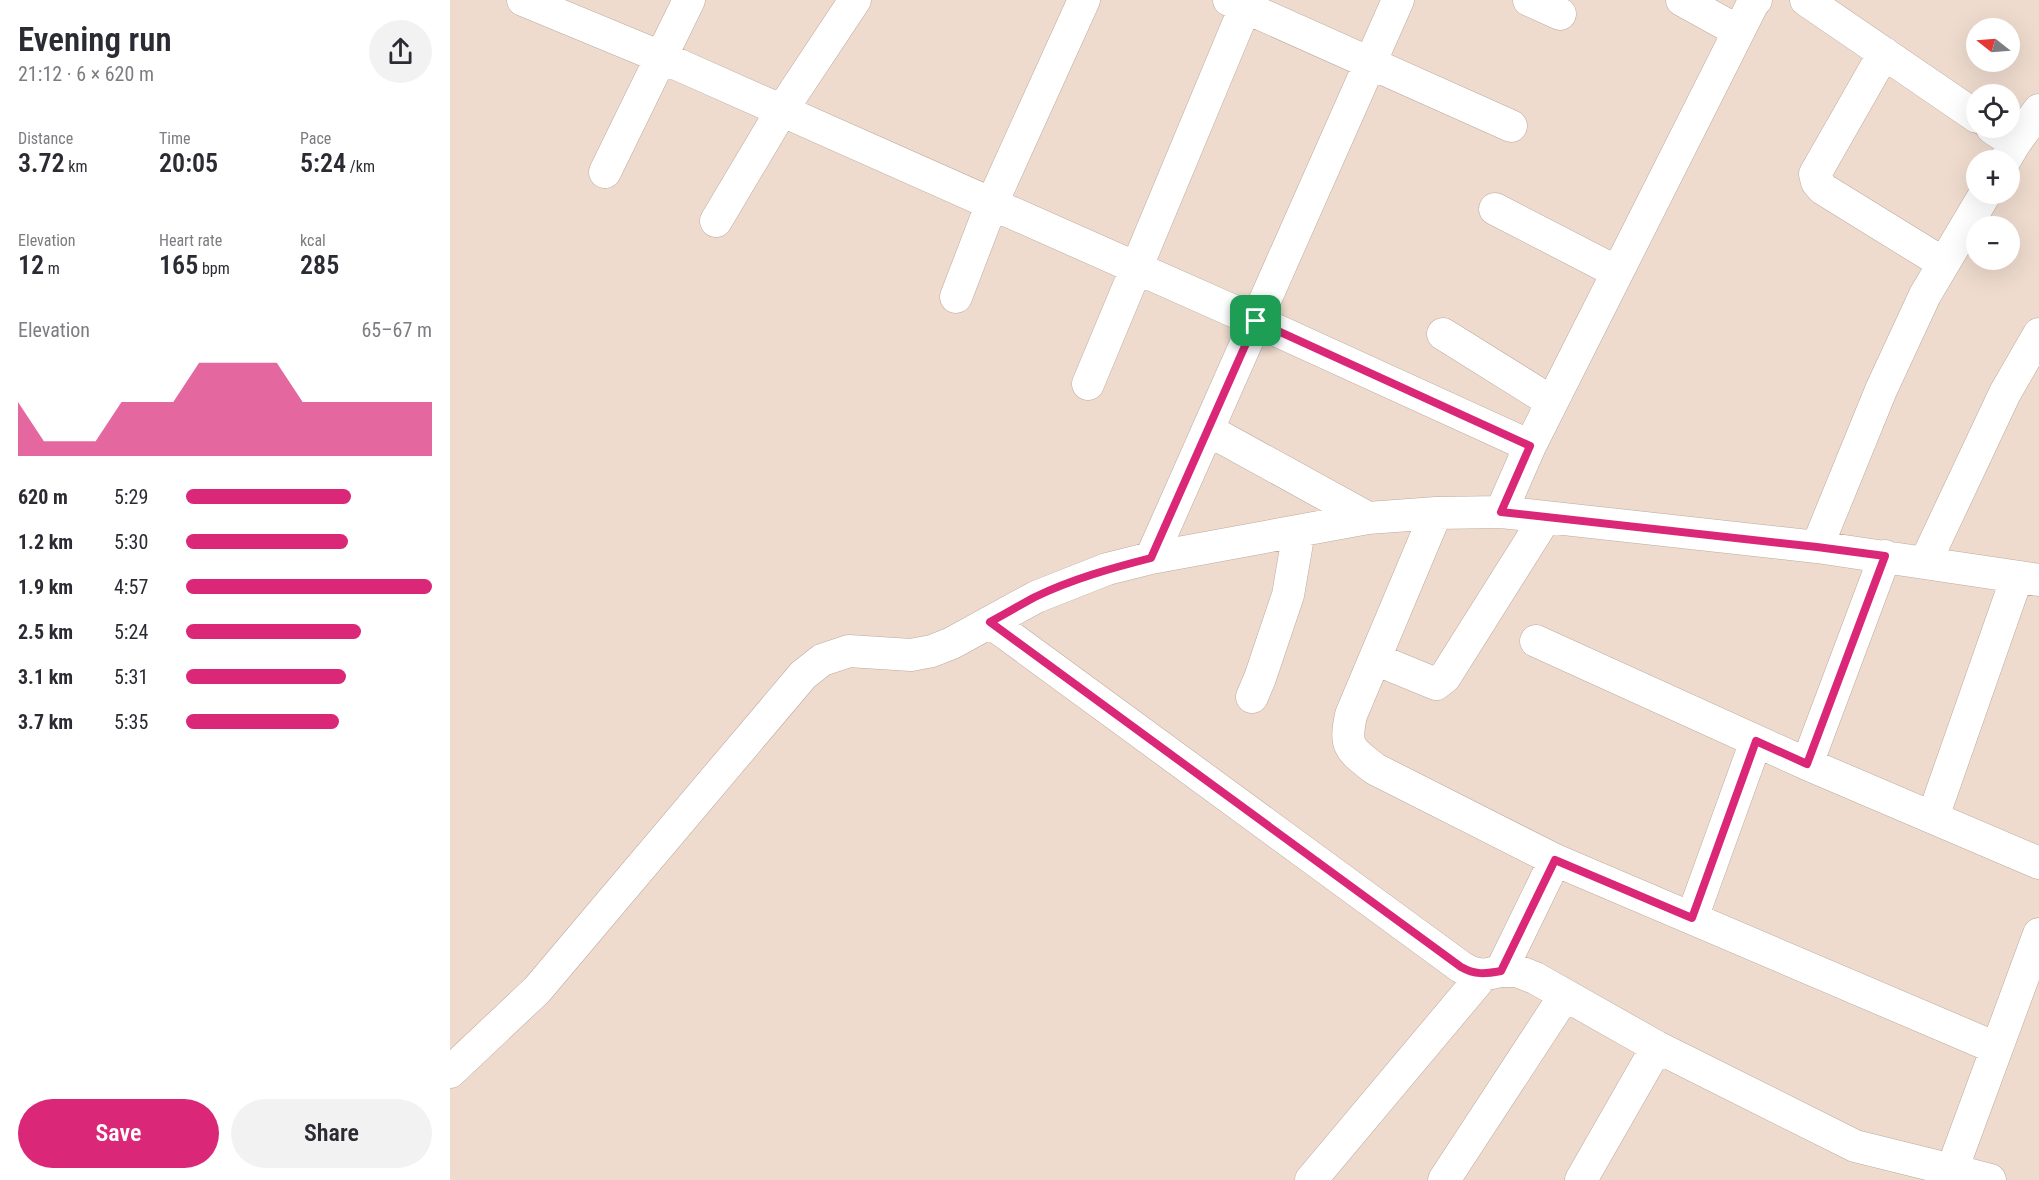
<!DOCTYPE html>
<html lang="en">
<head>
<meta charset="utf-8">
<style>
	body { margin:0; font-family:"Roboto Condensed",sans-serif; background:#f2f2f3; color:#2b2b33; height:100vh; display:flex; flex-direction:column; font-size:22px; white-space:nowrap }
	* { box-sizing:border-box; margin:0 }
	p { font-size:20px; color:#7c7c81 }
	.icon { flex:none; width:33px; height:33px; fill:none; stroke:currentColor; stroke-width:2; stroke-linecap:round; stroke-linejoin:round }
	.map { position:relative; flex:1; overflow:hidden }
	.sheet { display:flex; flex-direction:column; background:#fff; width:450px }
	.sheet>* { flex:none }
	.needle { width:39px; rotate:287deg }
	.fabs { position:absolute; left:1516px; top:18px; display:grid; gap:12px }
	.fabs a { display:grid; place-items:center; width:54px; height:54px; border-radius:50%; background:#fff; box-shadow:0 6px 24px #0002; font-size:30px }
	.pin { position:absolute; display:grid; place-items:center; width:51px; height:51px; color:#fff; margin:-26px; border-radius:12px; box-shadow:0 3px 9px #0006 }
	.round { display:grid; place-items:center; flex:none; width:63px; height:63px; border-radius:32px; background:#f2f2f3 }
	.overview { display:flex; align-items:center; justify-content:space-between; height:102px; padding:0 18px }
	h1 { font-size:33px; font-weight:600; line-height:45px }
	.stats { display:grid; grid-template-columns:repeat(3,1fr); gap:9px; height:102px; padding:6px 18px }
	.stats div { display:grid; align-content:center }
	.stats b { font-size:26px; font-weight:600 }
	.stats small { font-size:16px; font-weight:400 }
	.stats p { font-size:16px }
	.chart { height:168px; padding:12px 18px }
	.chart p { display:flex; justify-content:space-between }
	.chart svg { width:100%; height:108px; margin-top:6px; fill:#db2777; opacity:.7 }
	.cta { display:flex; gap:12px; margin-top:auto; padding:12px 18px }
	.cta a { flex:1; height:69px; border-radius:36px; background:#db2777; color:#fff; font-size:24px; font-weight:600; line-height:69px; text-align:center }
	.cta a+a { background:#f2f2f3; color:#2b2b33 }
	ul { padding:0 18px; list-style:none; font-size:20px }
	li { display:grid; grid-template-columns:96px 72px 1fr; align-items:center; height:45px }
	li i { height:15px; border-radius:8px; background:#db2777 }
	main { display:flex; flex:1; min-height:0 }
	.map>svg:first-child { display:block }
</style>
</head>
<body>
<main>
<section class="sheet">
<div class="overview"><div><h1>Evening run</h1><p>21:12 · 6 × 620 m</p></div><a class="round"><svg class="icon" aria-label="share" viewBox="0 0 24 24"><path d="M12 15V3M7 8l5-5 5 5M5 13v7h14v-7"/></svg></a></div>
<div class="stats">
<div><p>Distance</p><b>3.72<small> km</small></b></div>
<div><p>Time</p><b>20:05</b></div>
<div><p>Pace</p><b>5:24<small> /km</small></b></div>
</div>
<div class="stats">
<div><p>Elevation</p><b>12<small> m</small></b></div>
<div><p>Heart rate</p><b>165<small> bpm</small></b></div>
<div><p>kcal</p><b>285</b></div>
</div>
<div class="chart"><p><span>Elevation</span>65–67 m</p>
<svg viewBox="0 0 160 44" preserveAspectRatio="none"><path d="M0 44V22L10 38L20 38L30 38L40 22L50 22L60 22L70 6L80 6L90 6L100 6L110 22L120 22L130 22L140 22L150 22L160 22V44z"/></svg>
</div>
<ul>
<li><b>620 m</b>5:29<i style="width:67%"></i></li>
<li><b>1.2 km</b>5:30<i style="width:66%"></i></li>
<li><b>1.9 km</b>4:57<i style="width:100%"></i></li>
<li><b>2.5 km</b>5:24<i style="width:71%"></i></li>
<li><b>3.1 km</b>5:31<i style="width:65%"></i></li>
<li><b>3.7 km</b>5:35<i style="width:62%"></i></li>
</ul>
<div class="cta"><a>Save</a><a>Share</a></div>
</section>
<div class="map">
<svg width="1589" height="1180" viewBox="0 0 1589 1180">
	<rect width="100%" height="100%" fill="#eedbce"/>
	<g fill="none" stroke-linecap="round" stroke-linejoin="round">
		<g stroke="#bcaa9d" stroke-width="33">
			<path id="street" d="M73,0l138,57 595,264 274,125
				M779,0l282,126
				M1079,0l31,14
				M1232,0l56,31
				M1356,0l171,117
				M1434,53l-69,121 2,8 6,7 120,74
				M1542,128l23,15 -10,17
				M1565,143l24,-33
				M155,172l84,-172
				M1045,209l122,63
				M266,221l66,-111 73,-110
				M506,297l36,-94 92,-203
				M993,334l109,68
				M638,384l160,-384
				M758,430l160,88
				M1051,512l29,-66 223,-443 3,-3
				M986,513l-85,202c-7,33 -1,34 24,54l180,91 441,188
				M1367,547l64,-157 44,-95 60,-101
				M701,558l247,-558
				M1475,563l80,-170 34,-59
				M540,622l471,345 9,5 13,3 18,-4h16l18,7 122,69 198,99 97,24
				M1086,641l271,123 232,99
				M925,659l61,25 9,-7 100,-159
				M802,697l8,-19 28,-83 11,-64
				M1357,764l78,-208
				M1483,817l84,-240
				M1242,918l64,-177
				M1051,971l54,-111
				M0,1072l87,-82 266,-315 19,-15 27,-9 62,4 21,-4 20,-8 84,-46 71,-28 44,-11 217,-40 68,-5 65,-1 316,35 222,33
				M861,1180l172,-205
				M994,1180l121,-185
				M1131,1180l76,-133
				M1540,1180l-38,-10 87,-236"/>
		</g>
		<use href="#street" stroke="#fff" stroke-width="32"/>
	</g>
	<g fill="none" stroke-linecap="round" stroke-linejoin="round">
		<g stroke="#fff" stroke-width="12">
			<path id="route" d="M806,321l274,125 -29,66 316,35 68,9 -78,208 -51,-23 -64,177 -137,-58 -54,111c-16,3 -26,4 -40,-4l-471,-345c15,-8 30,-17 45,-25 37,-18 77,-29 116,-39z"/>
		</g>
		<use href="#route" stroke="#db2777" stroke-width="8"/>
	</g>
</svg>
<div class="fabs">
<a><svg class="needle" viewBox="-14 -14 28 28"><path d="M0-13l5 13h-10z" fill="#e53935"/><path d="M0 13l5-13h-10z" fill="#7c7c81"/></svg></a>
<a><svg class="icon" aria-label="locate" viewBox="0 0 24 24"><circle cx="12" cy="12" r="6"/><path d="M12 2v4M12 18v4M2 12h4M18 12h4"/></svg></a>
<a>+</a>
<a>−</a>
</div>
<div class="pin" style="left:806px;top:321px;background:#1e9e55"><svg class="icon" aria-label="arrive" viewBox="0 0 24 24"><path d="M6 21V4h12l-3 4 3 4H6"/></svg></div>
</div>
</main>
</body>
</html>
